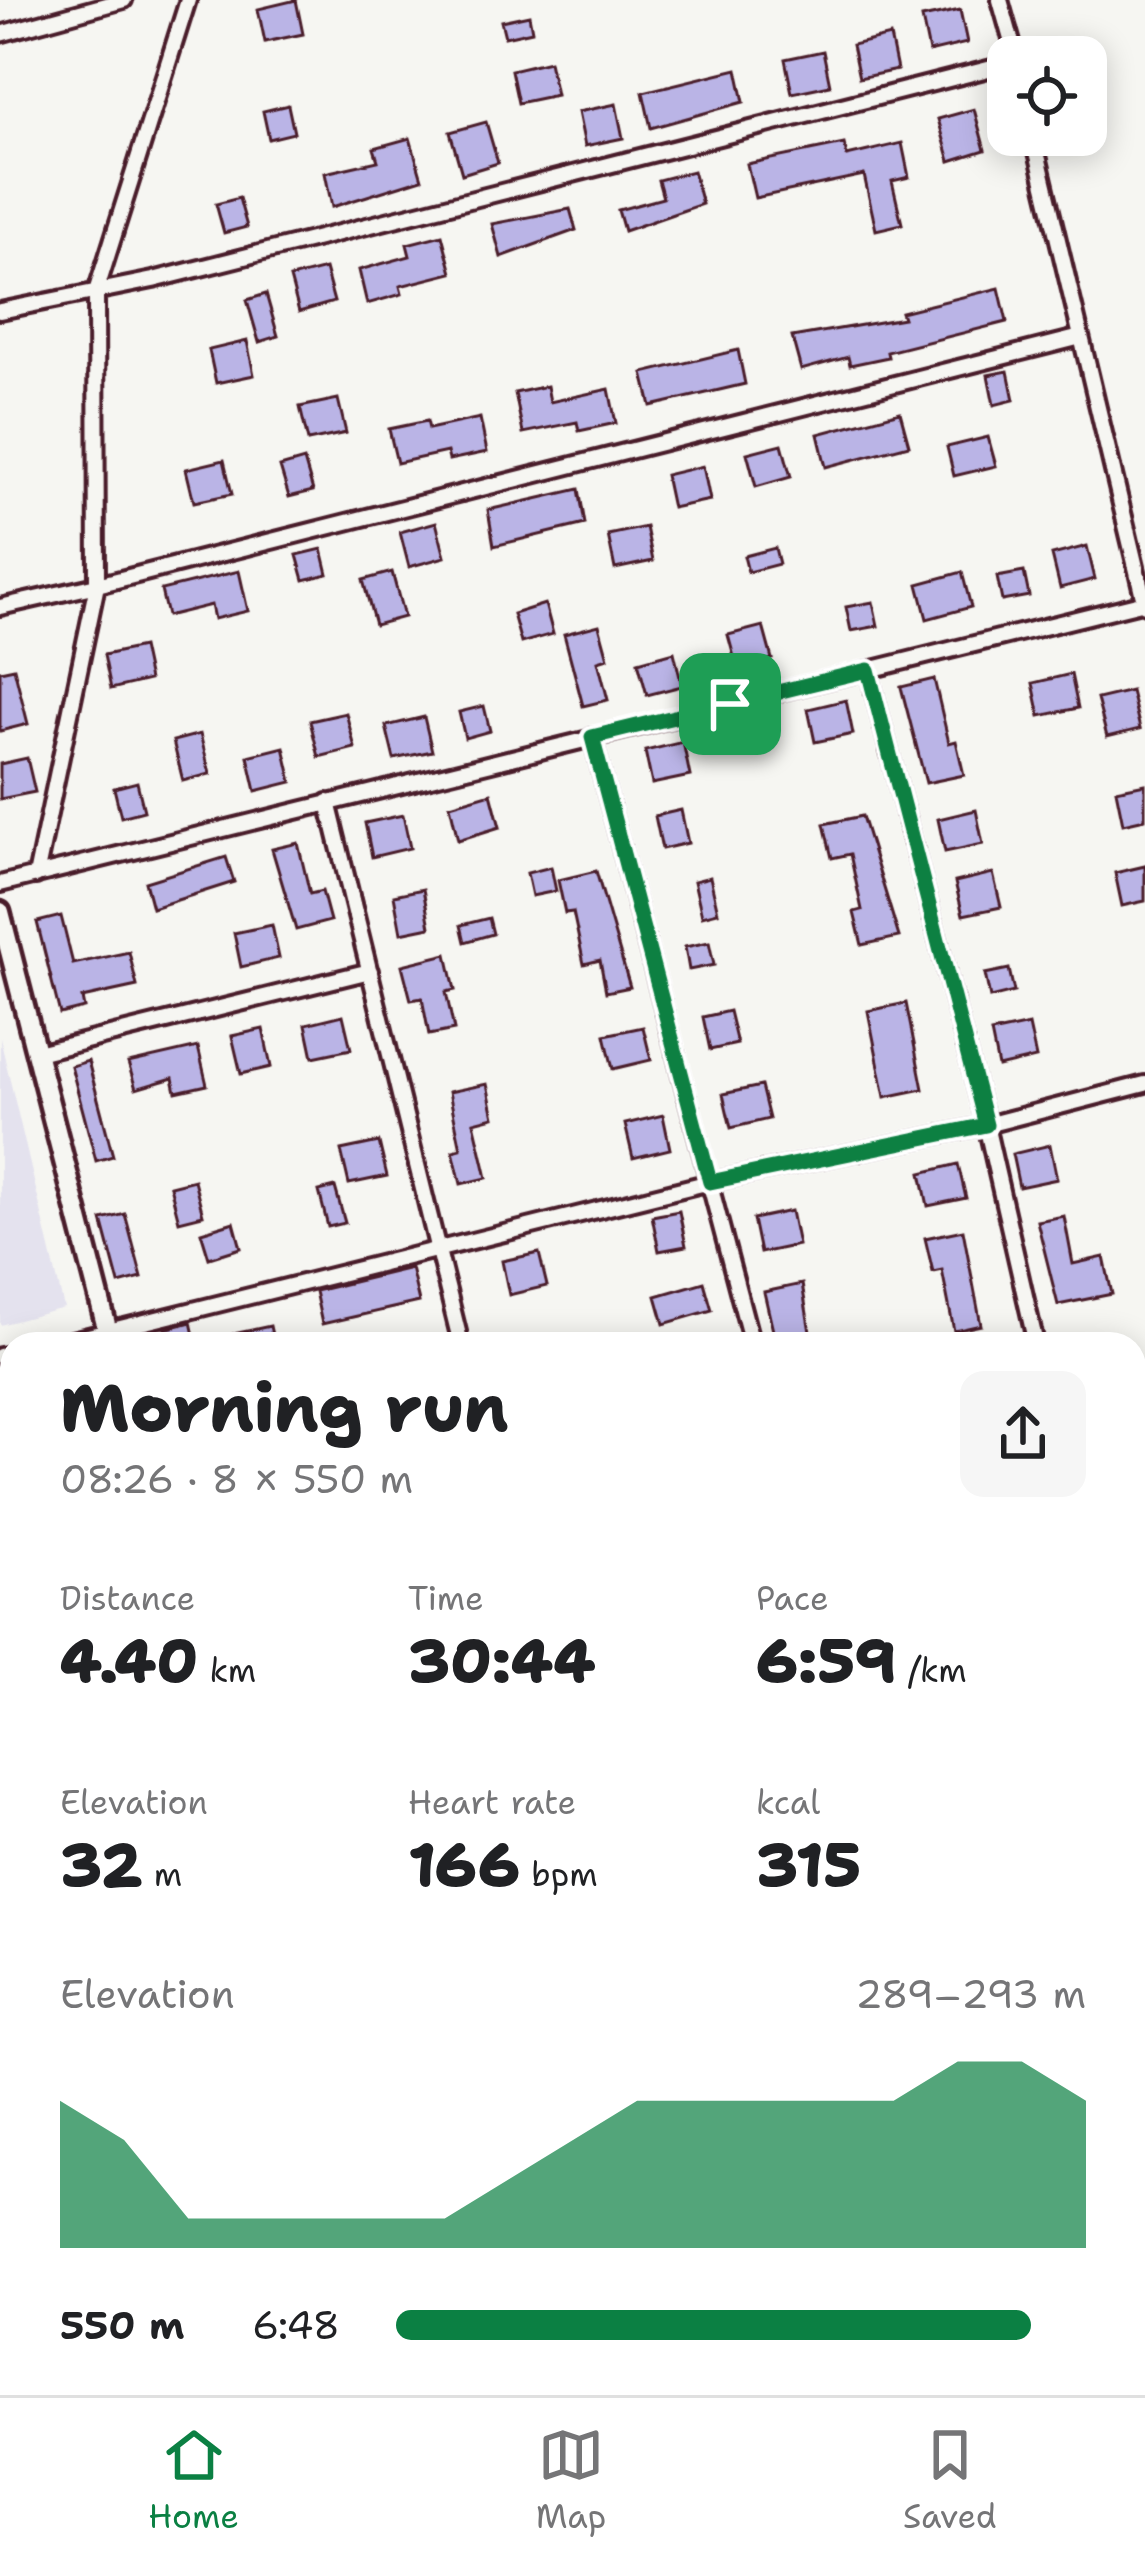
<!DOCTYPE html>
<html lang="en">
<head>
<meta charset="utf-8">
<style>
	body { margin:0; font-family:"Shantell Sans",sans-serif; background:#f6f6f6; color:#202124; height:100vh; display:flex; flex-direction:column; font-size:45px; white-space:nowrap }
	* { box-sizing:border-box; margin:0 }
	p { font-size:39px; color:#757577 }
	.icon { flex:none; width:66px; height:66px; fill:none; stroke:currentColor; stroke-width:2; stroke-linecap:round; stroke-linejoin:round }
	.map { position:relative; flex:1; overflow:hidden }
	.side { position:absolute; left:0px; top:1332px; width:1146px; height:1065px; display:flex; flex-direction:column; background:#fff; border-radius:36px 36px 0 0; box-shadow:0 6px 30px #0003 }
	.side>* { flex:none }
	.buttons { position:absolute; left:987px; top:36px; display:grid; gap:24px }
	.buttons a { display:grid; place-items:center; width:120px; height:120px; border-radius:24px; background:#fff; box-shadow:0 6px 30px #0003; font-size:60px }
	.pin { position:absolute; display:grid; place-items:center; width:102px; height:102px; color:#fff; margin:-51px; border-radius:24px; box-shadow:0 6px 18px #0006 }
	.round { display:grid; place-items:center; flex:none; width:126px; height:126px; border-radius:24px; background:#f6f6f6 }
	.headline { display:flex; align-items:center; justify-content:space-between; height:204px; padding:0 60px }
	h1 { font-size:66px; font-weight:800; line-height:90px }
	.figures { display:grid; grid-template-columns:repeat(3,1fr); gap:18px; height:204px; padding:12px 60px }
	.figures div { display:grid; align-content:center }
	.figures b { font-size:60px; font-weight:800 }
	.figures small { font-size:33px; font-weight:400 }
	.figures p { font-size:33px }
	.chart { height:336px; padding:24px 60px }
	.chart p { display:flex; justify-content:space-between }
	.chart svg { width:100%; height:216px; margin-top:12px; fill:#0b8043; opacity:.7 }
	ul { padding:0 60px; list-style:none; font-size:39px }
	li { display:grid; grid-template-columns:192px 144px 1fr; align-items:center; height:90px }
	li i { height:30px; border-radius:15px; background:#0b8043 }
	.dock { display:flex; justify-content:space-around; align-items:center; height:168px; border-top:3px solid #e0e0e0; background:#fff; font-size:33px; color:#757577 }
	.dock a { display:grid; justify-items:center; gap:6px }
	.dock .on { color:#0b8043 }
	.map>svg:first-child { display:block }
</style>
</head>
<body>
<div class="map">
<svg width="1145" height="2395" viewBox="0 0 1145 2395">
	<rect width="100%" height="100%" fill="#f6f6f2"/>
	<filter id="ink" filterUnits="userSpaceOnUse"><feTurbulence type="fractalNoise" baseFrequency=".00833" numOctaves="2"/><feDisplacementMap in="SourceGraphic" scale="24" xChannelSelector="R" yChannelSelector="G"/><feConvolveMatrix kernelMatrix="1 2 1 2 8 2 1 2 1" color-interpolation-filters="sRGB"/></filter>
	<g filter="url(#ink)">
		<path fill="#e4e2ee" d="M0,1038l64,270 -64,17z"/>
		<path fill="#bab4e6" stroke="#4a1f2b" stroke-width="3" d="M296,0l7,34 -38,8 -7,-33z
			M960,10l7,33 -38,9 -7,-34z
			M529,15l3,16 -27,6 -4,-16z
			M890,36l7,34 -38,8 -7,-33z
			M823,51l7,34 -38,8 -7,-34z
			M549,61l7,34 -38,8 -7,-33z
			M737,69l7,33 -93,26 -8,-36z
			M616,104l7,34 -38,8 -7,-34z
			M288,105l6,28 -25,6 -6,-28z
			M974,109l11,41 -35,11 -12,-42z
			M486,122l12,41 -36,11 -12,-42z
			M410,138l12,41 -90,28 -7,-34 53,-12 -4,-13z
			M902,143l7,34 -17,4 10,43 -26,6 -12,-55 -109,23 -8,-34 97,-20 3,12z
			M693,171l9,33 -78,27 -6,-21 45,-12 -5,-18z
			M239,198l8,29 -23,6 -8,-29z
			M570,209l6,21 -75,27 -9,-33z
			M442,235l10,38 -52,13 2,8 -35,10 -8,-34 51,-14 -3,-12z
			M325,269l9,33 -35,10 -9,-34z
			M999,288l8,34 -120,30 1,5 -38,8 -2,-8 -47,13 -9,-33 111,-19 -2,-6z
			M266,294l12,42 -19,6 -12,-42z
			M247,341l7,34 -38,8 -7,-33z
			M738,350l7,34 -94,22 -8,-33z
			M1008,371l6,29 -20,5 -6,-30z
			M547,386l3,16 59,-13 7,34 -37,8 -2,-9 -54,11 -8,-40z
			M338,399l8,34 -38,8 -8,-34z
			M900,412l9,33 -83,22 -8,-33z
			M480,418l7,34 -38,8 -2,-8 -50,11 -8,-34 38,-8 2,8z
			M988,437l8,29 -42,10 -7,-29z
			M782,444l9,33 -35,10 -9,-34z
			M224,460l8,34 -38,8 -8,-33z
			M304,460l9,31 -24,6 -9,-30z
			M703,466l7,34 -38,8 -7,-33z
			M579,489l6,35 -91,22 -6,-36z
			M436,522l9,35 -36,10 -9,-35z
			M646,527l7,34 -38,8 -7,-34z
			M1087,546l8,33 -35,9 -8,-33z
			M775,548l4,16 -31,8 -4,-16z
			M322,549l6,25 -24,6 -7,-25z
			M239,571l9,40 -34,8 -3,-14 -44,11 -6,-26z
			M392,572l12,45 -29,8 -12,-45z
			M962,572l9,35 -44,12 -9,-35z
			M1024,572l5,24 -27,5 -5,-24z
			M873,602l5,24 -27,5 -5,-24z
			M545,604l8,30 -32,9 -8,-29z
			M599,625l9,33 -10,3 10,39 -25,6 -19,-72z
			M763,626l9,33 -35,9 -9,-33z
			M142,647l7,33 -38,9 -7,-34z
			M674,652l8,34 -35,9 -9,-33z
			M14,668l14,56 -28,7v-60z
			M1071,674l7,34 -38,8 -7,-33z
			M934,679l15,64 7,-2 8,34 -38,8 -25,-96z
			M1131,691l9,38 -33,8 -10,-38z
			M846,700l7,34 -38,8 -7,-33z
			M484,706l6,25 -25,7 -6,-26z
			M346,713l9,35 -36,9 -9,-36z
			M424,717l8,34 -38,8 -8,-33z
			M200,734l10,40 -27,7 -10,-40z
			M683,742l7,34 -38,8 -7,-33z
			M284,747l8,35 -36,9 -8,-35z
			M27,758l8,34 -35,7v-35z
			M137,782l7,29 -23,6 -7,-29z
			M1145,784v35l-22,5 -7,-34z
			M491,793l9,34 -42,13 -8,-35z
			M681,810l7,33 -26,6 -7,-33z
			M976,810l7,34 -38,8 -7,-33z
			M403,815l7,33 -38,9 -7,-34z
			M862,816l37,121 -37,8 -8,-33 8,-2 -12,-56 -18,4 -8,-34z
			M298,843l12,51 12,-3 8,30 -34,9 -24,-81z
			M226,857l8,25 -82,26 -7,-26z
			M1145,866v35l-23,5 -7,-33z
			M551,867l5,24 -24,5 -5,-23z
			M596,871l34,116 -24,5 -6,-32 -16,4 -11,-52 -8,1 -7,-33z
			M993,873l8,34 -38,8 -8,-33z
			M710,877l8,35 -16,4 -8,-35z
			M423,889l7,38 -29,6 -7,-38z
			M61,916l12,48 56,-12 8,34 -55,12 2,10 -24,6 -23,-92z
			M489,918l4,16 -28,8 -4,-17z
			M272,925l7,33 -38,9 -7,-34z
			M709,942l5,23 -25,5 -4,-23z
			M447,954l8,36 -9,2 8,38 -25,5 -7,-37 -11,2 -9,-35z
			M1009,969l5,23 -24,6 -5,-24z
			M906,1003l17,86 -38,8 -17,-86z
			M729,1011l8,33 -27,6 -7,-33z
			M343,1015l8,34 -38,8 -7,-33z
			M1029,1025l7,33 -38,9 -7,-34z
			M643,1027l8,33 -38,9 -8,-34z
			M263,1029l8,38 -30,7 -9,-38z
			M198,1047l9,38 -31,7 -3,-14 -37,11 -8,-26z
			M88,1061l25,95 -17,5 -25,-95z
			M487,1084l7,33 -20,5 13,56 -26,6 -8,-33 8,-2 -12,-57z
			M761,1086l8,33 -38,9 -8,-34z
			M663,1115l7,34 -37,9 -8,-34z
			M379,1142l8,34 -38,8 -8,-34z
			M1050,1145l7,34 -38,8 -7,-33z
			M958,1164l8,34 -38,8 -7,-33z
			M194,1180l9,35 -24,6 -9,-35z
			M335,1187l10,36 -17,4 -9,-36z
			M679,1211l7,35 -27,5 -7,-35z
			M791,1211l7,34 -38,8 -7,-34z
			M125,1214l17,64 -23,6 -17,-64z
			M1064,1216l9,48 31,-7 8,37 -54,11 -21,-84z
			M234,1222l7,26 -32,10 -8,-26z
			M963,1230l18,95 -27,6 -12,-61 -9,2 -8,-34z
			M539,1253l8,33 -38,9 -7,-34z
			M411,1268l8,34 -97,22 -7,-33z
			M704,1282l8,28 -48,14 -8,-28z
			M802,1284l10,60h-36l-12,-52z
			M191,1322l5,22h-27l-4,-15z
			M270,1326l4,18h-58l-1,-6z"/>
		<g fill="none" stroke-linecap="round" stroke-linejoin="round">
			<g stroke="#4a1f2b" stroke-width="22">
				<path id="minor" d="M1000,0l16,57
					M0,34l124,-34
					M1033,135l112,470
					M0,311l153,-31 855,-216
					M0,607l97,-22 -1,-293 92,-292
					M868,670l118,455 50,219
					M592,737l160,607
					M328,802l133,542
					M36,876l61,-291 984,-248
					M0,884l1145,-282
					M37,1053l333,-82
					M56,1344l654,-162 276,-57 159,-41
					M0,1356l12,-2
					M0,1615l12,-3
					M1134,1619l11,-3
					M0,1895l12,-3
					M1134,1908l11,-3
					M1134,2192l11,-3
					M0,2199l12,-3
					M0,2233l12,2
					M331,2395v-10"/>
			</g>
			<g stroke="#4a1f2b" stroke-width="27">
				<path id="tertiary" d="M0,912l111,432
					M1134,2349l11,1"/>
			</g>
			<use href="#minor" stroke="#f6f6f2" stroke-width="14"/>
			<use href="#tertiary" stroke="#f6f6f2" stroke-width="18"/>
		</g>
	</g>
	<g fill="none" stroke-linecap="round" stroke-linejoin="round" filter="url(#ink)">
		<g stroke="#fff" stroke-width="24">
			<path id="route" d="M868,670l118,455 -276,57 -118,-445z"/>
		</g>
		<use href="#route" stroke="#0b8043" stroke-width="15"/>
	</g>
</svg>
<div class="buttons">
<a><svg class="icon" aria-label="locate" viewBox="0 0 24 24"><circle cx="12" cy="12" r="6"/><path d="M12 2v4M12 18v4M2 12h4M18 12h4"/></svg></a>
</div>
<div class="pin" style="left:730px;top:704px;background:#1e9e55"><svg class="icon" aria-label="arrive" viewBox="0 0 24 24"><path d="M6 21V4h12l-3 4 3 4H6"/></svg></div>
<section class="side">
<div class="headline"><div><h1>Morning run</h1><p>08:26 · 8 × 550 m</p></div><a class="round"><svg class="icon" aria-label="share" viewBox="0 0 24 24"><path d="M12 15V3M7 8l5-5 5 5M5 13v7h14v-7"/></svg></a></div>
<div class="figures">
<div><p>Distance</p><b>4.40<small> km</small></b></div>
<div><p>Time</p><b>30:44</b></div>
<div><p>Pace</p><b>6:59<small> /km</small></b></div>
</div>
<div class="figures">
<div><p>Elevation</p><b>32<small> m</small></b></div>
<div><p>Heart rate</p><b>166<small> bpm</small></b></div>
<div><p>kcal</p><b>315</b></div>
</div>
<div class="chart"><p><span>Elevation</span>289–293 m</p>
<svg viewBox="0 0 160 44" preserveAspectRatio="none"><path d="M0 44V14L10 22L20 38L30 38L40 38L50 38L60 38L70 30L80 22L90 14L100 14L110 14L120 14L130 14L140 6L150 6L160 14V44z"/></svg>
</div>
<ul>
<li><b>550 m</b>6:48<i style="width:92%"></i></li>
</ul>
</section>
</div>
<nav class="dock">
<a class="on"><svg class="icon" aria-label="home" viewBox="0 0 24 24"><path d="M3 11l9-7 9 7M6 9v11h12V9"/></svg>Home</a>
<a><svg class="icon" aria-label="map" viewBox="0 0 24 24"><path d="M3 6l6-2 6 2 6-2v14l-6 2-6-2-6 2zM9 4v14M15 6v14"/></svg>Map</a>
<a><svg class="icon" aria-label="saved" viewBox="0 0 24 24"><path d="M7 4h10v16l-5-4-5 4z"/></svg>Saved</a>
</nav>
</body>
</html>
